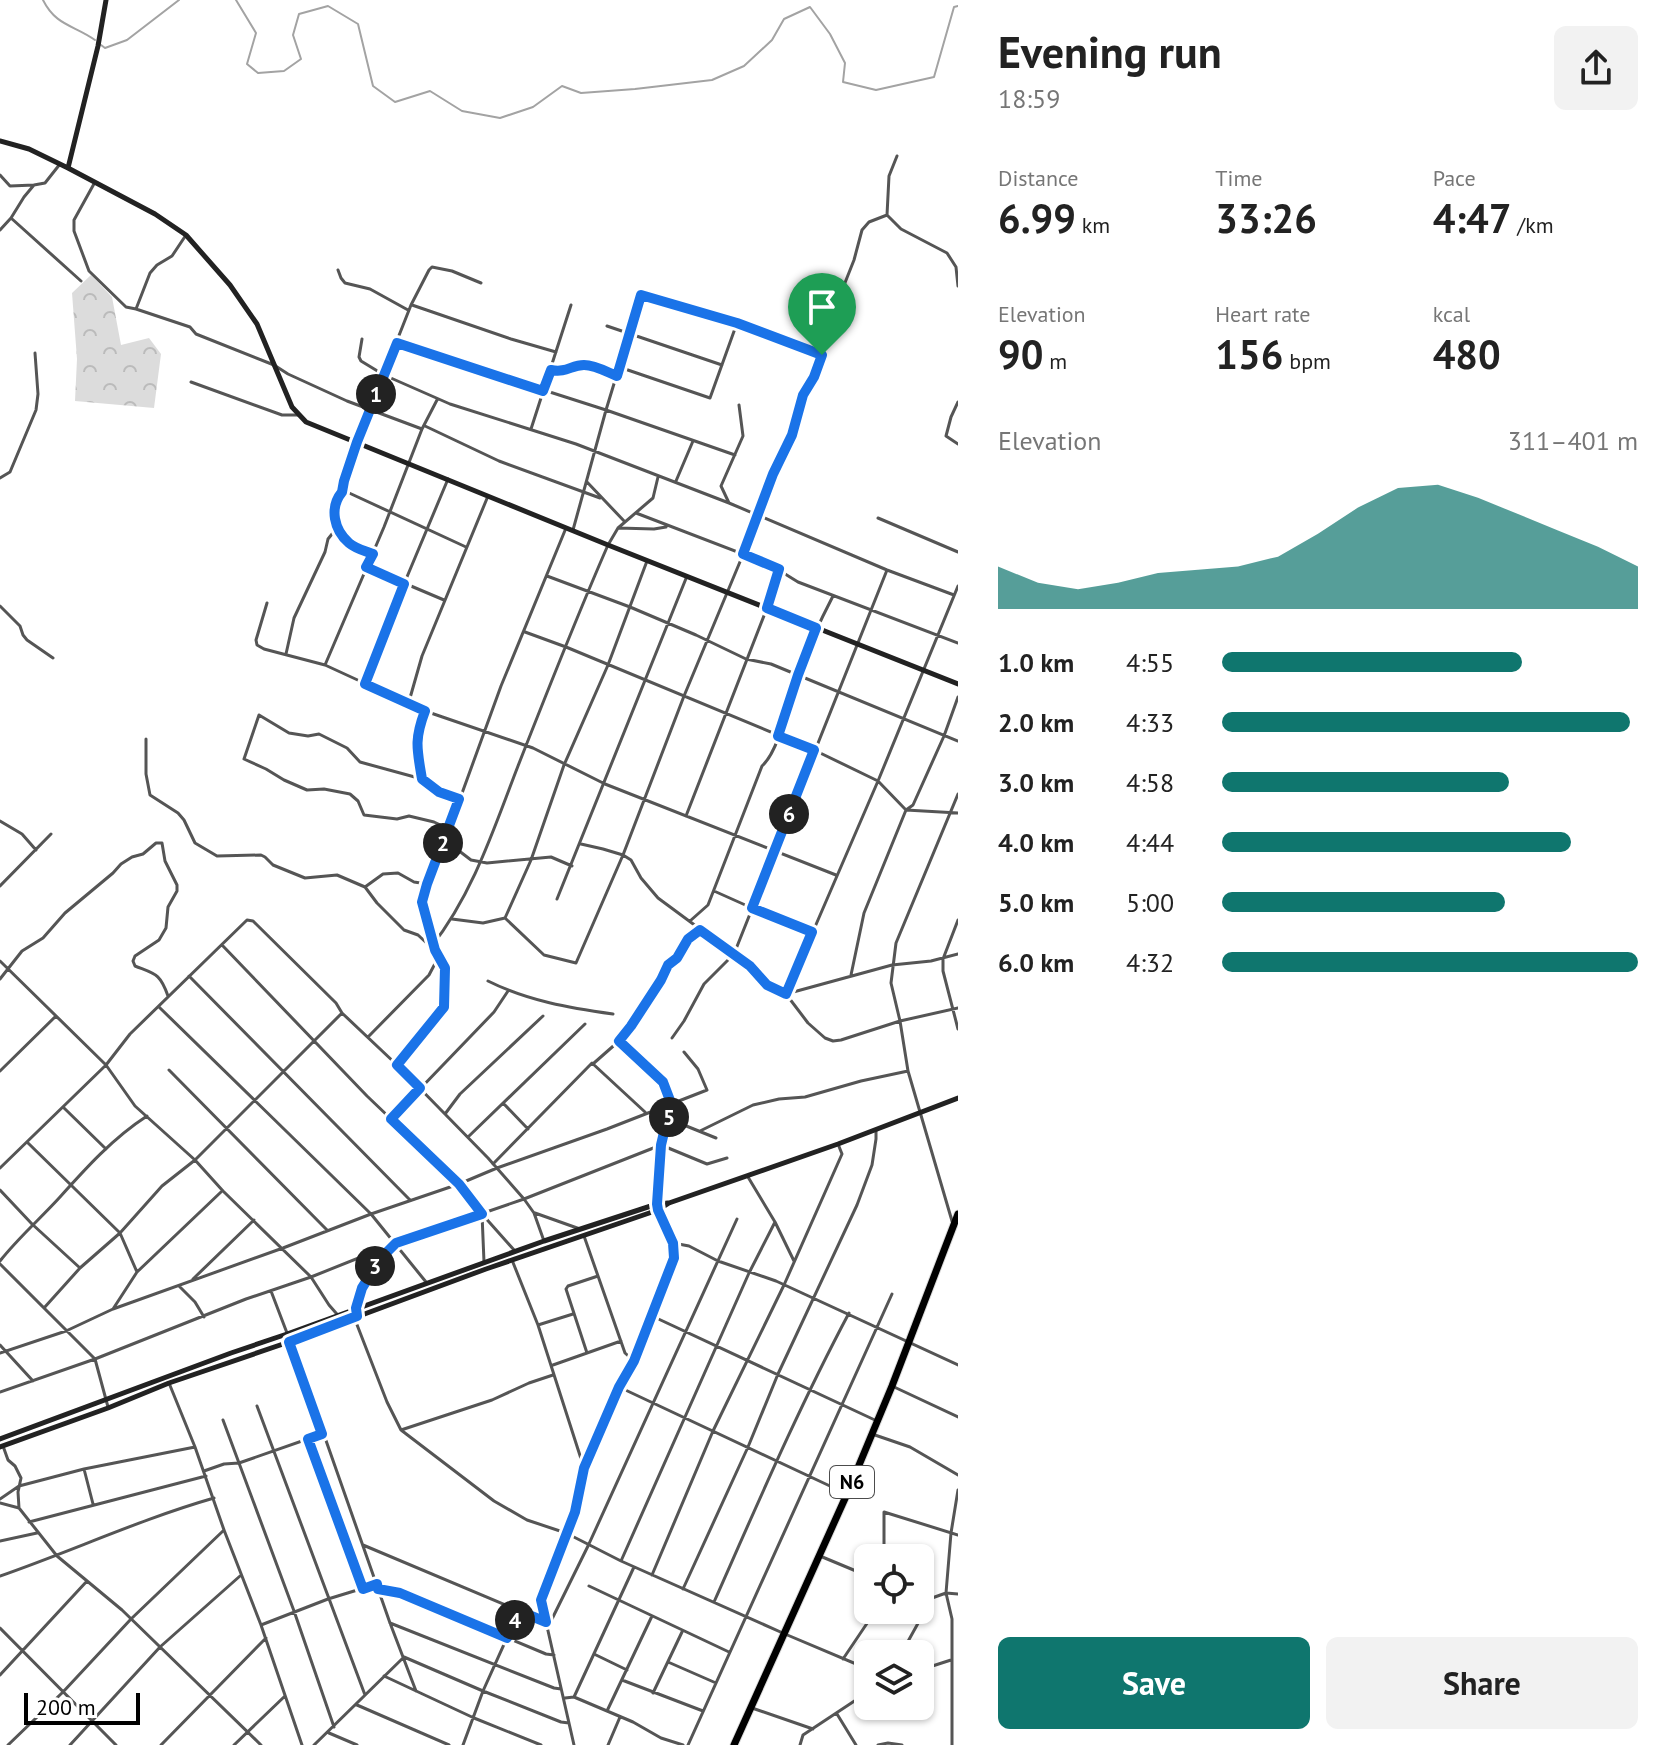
<!DOCTYPE html>
<html lang="en">
<head>
<meta charset="utf-8">
<style>
	body { margin:0; font-family:"PT Sans",sans-serif; background:#f2f2f2; color:#222; height:100vh; display:flex; flex-direction:column; font-size:30px; white-space:nowrap }
	* { box-sizing:border-box; margin:0 }
	p { font-size:26px; color:#767676 }
	.icon { flex:none; width:44px; height:44px; fill:none; stroke:currentColor; stroke-width:2; stroke-linecap:round; stroke-linejoin:round }
	.map { position:relative; flex:1; overflow:hidden }
	.side { display:flex; flex-direction:column; background:#fff; width:720px }
	.side>* { flex:none }
	.tools { position:absolute; left:854px; top:1544px; display:grid; gap:16px }
	.tools a { display:grid; place-items:center; width:80px; height:80px; border-radius:12px; background:#fff; box-shadow:0 2px 6px #0004; font-size:40px }
	.scale { position:absolute; left:24px; bottom:20px; width:116px; box-sizing:border-box; padding-left:8px; border:4px solid #000; border-top:0; font-size:22px; line-height:28px; white-space:nowrap; color:#000; -webkit-text-stroke:6px #fff; paint-order:stroke }
	.pin { position:absolute; display:grid; place-items:center; width:68px; height:68px; color:#fff; margin:-82px -34px; border-radius:50% 50% 50% 0; rotate:-45deg; box-shadow:0 0 8px #0007 }
	.pin .icon { rotate:45deg }
	.km { position:absolute; width:40px; height:40px; margin:-20px; border-radius:50%; background:#222; color:#fff; font-size:22px; line-height:40px; text-align:center }
	.round { display:grid; place-items:center; flex:none; width:84px; height:84px; border-radius:12px; background:#f2f2f2 }
	.head { display:flex; align-items:center; justify-content:space-between; height:136px; padding:0 40px }
	h1 { font-size:44px; font-weight:700; line-height:60px }
	.stats { display:grid; grid-template-columns:repeat(3,1fr); gap:12px; height:136px; padding:8px 40px }
	.stats div { display:grid; align-content:center }
	.stats b { font-size:40px; font-weight:700 }
	.stats small { font-size:22px; font-weight:400 }
	.stats p { font-size:22px }
	.chart { height:224px; padding:16px 40px }
	.chart p { display:flex; justify-content:space-between }
	.chart svg { width:100%; height:144px; margin-top:8px; fill:#0f766e; opacity:.7 }
	.button { display:flex; gap:16px; margin-top:auto; padding:16px 40px }
	.button a { flex:1; height:92px; border-radius:12px; background:#0f766e; color:#fff; font-size:32px; font-weight:700; line-height:92px; text-align:center }
	.button a+a { background:#f2f2f2; color:#222 }
	ul { padding:0 40px; list-style:none; font-size:26px }
	li { display:grid; grid-template-columns:128px 96px 1fr; align-items:center; height:60px }
	li i { height:20px; border-radius:10px; background:#0f766e }
	main { display:flex; flex:1; min-height:0 }
	.map>svg:first-child { display:block }
</style>
</head>
<body>
<main>
<div class="map">
<svg width="958" height="1745" viewBox="0 0 958 1745">
	<defs>
		<pattern id="forest-crowns" width="20" height="18" patternUnits="userSpaceOnUse" patternTransform="scale(2)"><rect width="20" height="18" fill="#dcdcdc"/><path d="M2 6a3 3 0 1 1 6 0M12 15a3 3 0 1 1 6 0" fill="none" stroke="#bbb"/></pattern>
	</defs>
	<rect width="100%" height="100%" fill="#fff"/>
	<path fill="url(#forest-crowns)" d="M91,275l21,22 9,48 28,-7 12,16 -7,54 -79,-7 2,-42 -5,-66z"/>
	<g fill="none" stroke-linecap="round" stroke-linejoin="round">
		<path stroke="#a3a3a3" stroke-width="2" d="M43,0c13,26 31,25 52,40
			M236,0l20,33 -9,31 11,9 26,-2 17,-12 -8,-24 6,-21 29,-8 30,18 15,62 22,16 35,-11 32,20 38,7 33,-11 29,-21 19,7 54,-4 77,-9 32,-14 28,-26 12,-21 26,-12 20,27 15,29 -2,19 33,8 58,-13 20,-70 4,-1
			M101,45l4,3 22,-8 52,-40"/>
		<g stroke="#dbdbdb" stroke-width="9">
			<path id="highway" d="M734,1745l113,-251 45,-108 66,-172"/>
		</g>
		<path stroke="#555" stroke-width="3" d="M897,156l-8,20 -2,39 14,14 46,24 9,14 2,19
			M0,175l10,11 24,-1
			M95,182l-21,38v11l15,40 37,36 10,2
			M11,218l70,63
			M0,230l11,-12 13,-21 10,-12 11,-2 15,-19
			M186,235l-14,21 -15,9 -7,8 -14,36 54,18 6,7 78,31 14,9 59,27 75,28
			M338,270l3,8 4,5 25,6 38,21
			M412,305l99,34 45,13
			M607,326l115,39
			M362,339l-3,18 2,4 23,14 66,29 126,40 153,59
			M397,343l209,67 129,45
			M619,367l91,31 27,-75
			M552,370l12,1 24,-6 29,11
			M191,382l91,33h16
			M958,402l-7,15 -5,19 12,8
			M739,405l4,31 -22,50 8,17 158,67 67,25
			M425,426l74,35 101,37
			M531,429l40,-124
			M0,478l10,-6 26,-62 2,-16 -3,-41
			M676,481l17,-40
			M587,482l38,40
			M342,492l2,-11 13,-39 54,-137 18,-35 3,-3 20,4 29,12
			M636,513l133,51 29,18 160,61
			M878,518l80,34
			M336,526l14,18 23,10
			M618,528l36,1 12,-2
			M573,530l33,-120 35,-115 96,28 85,32
			M366,567l78,33
			M547,576l83,31 66,28 50,24 25,5 187,77
			M267,603l-11,37 1,5 7,4 61,16 100,46 108,37 72,36 231,91
			M0,606l20,20 3,9 4,5 26,18
			M525,632l41,15 248,103 64,31 28,29 52,3
			M286,654l8,-36 31,-66 3,-13 8,-10c0,-13 -4,-26 6,-37h5l119,55
			M325,665l59,-138 38,-98 15,-29
			M366,683l38,-99 44,-105
			M408,705l14,-49 66,-160
			M146,739v35l4,21 28,18 6,7 11,23 22,13 44,-1 4,2 8,8 32,13 32,-3 28,12 12,16 27,27 14,5 14,13
			M422,778c-5,-29 -8,-38 3,-67
			M686,816l81,-208 12,-39
			M0,821l22,13 14,16
			M449,829l-15,-7 -25,-6 -12,3 -33,-4 -6,-14 -8,-7 -26,-5 -17,1 -23,-10 -18,-11 -22,-10 15,-44 30,18 19,3 11,-2 28,14 13,14 62,17 17,13 19,6
			M443,844l11,3 17,13 16,3 64,-6 21,9
			M581,844l22,5 20,6 8,5 10,18 17,20 92,68 17,19 19,9 22,29 17,15 8,3 8,-1 59,-19 58,-13
			M0,886l51,-52
			M365,887l18,-13 15,-1 16,9 13,2
			M714,891l38,17 60,24
			M557,899l130,-323
			M505,918l26,-58 33,-95 44,-100 39,-104
			M452,919l31,4 22,-5 39,37 32,8 47,-108 61,-159 68,-163 21,-59 19,-39 11,-40 11,-18 15,-39 4,-25 21,-53 8,-30 7,-8 18,-7
			M958,920l-15,39v12l15,58
			M690,921l18,-16 54,-139c18,-16 27,-67 36,-91 10,-28 22,-54 35,-79
			M222,945l145,151 92,88 23,30 33,37
			M431,947c42,-53 63,-119 87,-181 29,-74 58,-148 90,-221l10,-17 35,-30 5,-21
			M0,961l106,104 29,41 60,54 28,31 88,86 18,28 14,16
			M851,975l13,-62 42,-103 7,-5 31,-69 14,-39
			M189,976l221,224
			M0,979l22,-28 21,-13 22,-25 48,-40 8,-9 11,-7 11,-3 13,-11h6l3,18 12,24v6l-9,16 -2,21 -7,12 -24,16 -2,5 2,5c20,8 25,7 33,30
			M488,981c40,20 82,27 125,33
			M786,994l92,-213 80,-195
			M786,994l106,-29 39,-4 27,-7
			M159,1007l212,207 55,68
			M368,1037l61,-62 10,-19
			M672,1038l12,-17 20,-37 30,-30 153,-384
			M619,1041l44,41 8,21 -10,42 -3,58
			M594,1063l25,-22 12,-15 30,-46 7,-15 9,-7 11,-19 12,-9
			M169,1070l158,160
			M0,1071l56,-55
			M503,1103l25,26
			M63,1107l43,42
			M654,1111l15,8 47,19
			M445,1114l15,-20 83,-78
			M391,1119l103,-107 14,-21
			M700,1131l53,-26 26,-6 26,-2 56,-16 47,-10
			M468,1137l117,-113
			M27,1142l93,91 17,39
			M493,1164l99,-101 53,49
			M0,1168l106,-103 24,-31 117,-114 6,1 83,82 6,10 55,52
			M748,1177l27,45 19,39
			M0,1190l32,34 48,44
			M535,1213l45,16
			M482,1214l2,48
			M952,1221l-44,-150 -8,-50 -9,-38 5,-40 62,-149
			M584,1236l41,117 9,8
			M544,1241l-10,-28 -10,-14 -36,-41 -91,-93 47,-58 1,-39 -10,-18 -13,-48 5,-18 22,-55 52,-143 65,-158
			M673,1243l16,3 29,15 58,20 182,84
			M512,1260l26,65 46,143
			M0,1261c18,-23 40,-42 60,-64 26,-29 53,-59 87,-81
			M0,1264l95,95 13,48
			M193,1279l61,-59
			M179,1286l16,16 9,15
			M271,1291l16,42
			M356,1307c8,-24 19,-44 37,-61
			M44,1308l36,-40 40,-35 42,-47 33,-26 147,-147
			M113,1309l24,-37 84,-80
			M652,1316l225,105
			M354,1317l33,85 14,28 93,71 33,19 39,13 55,28 164,73 83,35
			M538,1325l35,-11
			M289,1342l27,70 74,211 26,68
			M0,1345l33,36
			M0,1353l66,-22 47,-22 170,-61 88,-34 88,-30 38,-16 110,-39 100,-39 -9,-21 -14,-17
			M587,1353l-21,-64 2,-3 30,-10
			M553,1365l68,-24
			M169,1383l26,64 29,83 37,95 41,120
			M892,1386l66,31
			M619,1387l228,107
			M0,1392l95,-33 151,-60 65,-22 85,-34 128,-44 137,-54 46,19 20,-6
			M257,1406l108,289
			M223,1420l71,191 40,116
			M401,1430l91,-30 37,-17 24,-8
			M872,1434l38,13 48,28
			M308,1439l55,150
			M3,1446l5,14 7,6 6,12 -3,14 1,16 38,48 65,54 139,135
			M84,1469l9,35
			M204,1471l20,-7 15,-1 83,-29
			M0,1499l19,-13 65,-17 111,-22
			M0,1503l19,5
			M29,1522l177,-46
			M0,1541l37,-8
			M363,1545l183,77 6,-3 36,-73 149,-327
			M820,1556l48,20
			M884,1558v-46l74,23
			M621,1561l128,-288 26,-51
			M652,1575l61,-144 71,-146 58,-131 -4,-10
			M0,1576c72,-25 141,-57 214,-78
			M589,1586l140,66
			M378,1589l22,4 146,61 8,1
			M683,1589l65,-142 30,-73 79,-169 15,-40 4,-26v-9
			M714,1602c43,-97 85,-195 135,-289
			M390,1623l164,65 7,1
			M261,1625l67,-26 49,-15
			M0,1628l116,117
			M594,1654l33,16
			M901,1654l31,-56 14,-5 12,1
			M843,1659l33,-49
			M668,1662l48,21
			M920,1670l31,-10
			M0,1675l87,-94
			M384,1676l90,42 67,27
			M622,1680l81,31
			M653,1693l29,-61
			M574,1697l60,-130
			M565,1698l9,-1 59,25 28,16 22,7
			M357,1705l92,40
			M752,1708l61,21
			M607,1711l45,-95
			M837,1714l19,31
			M329,1733l28,12
			M8,1745l55,-53 68,-73 93,-89
			M70,1745l90,-98 80,-71
			M161,1745l105,-107
			M234,1745l51,-49
			M314,1745l90,-88 79,34 78,31 8,1
			M463,1745l20,-54 36,-80
			M574,1745l-33,-145 34,-88 9,-44 35,-81 15,-26 40,-103 -1,-15 -15,-33
			M608,1745l12,-28
			M688,1745l204,-451
			M800,1745l3,-10 65,-43
			M878,1745l10,-2 14,2
			M952,1745v-126l-6,-26 5,-60 7,-43"/>
		<path stroke="#222" stroke-width="5" d="M0,141l29,8 39,19 87,46 31,21 44,50 27,39 35,83 14,15 302,123 350,139
			M68,168l30,-122 8,-46
			M0,1439l231,-86 56,-19 257,-93 113,-37 11,-1
			M0,1447l108,-39 61,-25 120,-41 197,-73 172,-59 11,-7 169,-59 120,-46"/>
		<use href="#highway" stroke="#000" stroke-width="7"/>
	</g>
	<g fill="none" stroke-linecap="round" stroke-linejoin="round">
		<g stroke="#fff" stroke-width="16">
			<path id="route" d="M641,295l96,28 85,32 -8,22 -11,18 -11,40 -19,39 -30,80 36,15 -12,39 49,20 -18,47 -20,61 36,14 -62,158 60,24 -26,62 -19,-9 -17,-19 -50,-36 -12,9 -11,19 -9,7 -7,15 -30,46 -12,15 44,41 8,21 -10,42 -4,59 1,6 15,33 1,15 -40,103 -15,26 -35,81 -9,44 -34,88 5,22 -27,-11 -12,27 -107,-45 -22,-4 -1,-5 -14,5 -55,-150 14,-5 -33,-92 68,-26 -1,-8 6,-20 18,-29 16,-16 86,-29 -23,-30 -68,-65 29,-31 -23,-23 47,-58 1,-39 -10,-18 -13,-48 5,-18 32,-85 -20,-7 -17,-13c-5,-30 -8,-39 3,-68l-60,-27 39,-100 -38,-17 7,-13c-8,-3 -17,-5 -24,-11 -15,-13 -20,-35 -7,-51l2,-11 13,-39 40,-99 146,48 8,-21c16,3 20,-5 33,-5 11,0 23,7 33,11z"/>
		</g>
		<use href="#route" stroke="#1a73e8" stroke-width="10"/>
	</g>
	<g text-anchor="middle" stroke-width="6" stroke-linejoin="round" paint-order="stroke">
		<rect fill="#fff" stroke="#4c4c4c" stroke-width="2" x="830" y="1466" width="44" height="32" rx="6"/>
		<g font-size="20" font-weight="bold" fill="#000">
			<text x="852" y="1489">N6</text>
		</g>
	</g>
</svg>
<div class="tools">
<a><svg class="icon" aria-label="locate" viewBox="0 0 24 24"><circle cx="12" cy="12" r="6"/><path d="M12 2v4M12 18v4M2 12h4M18 12h4"/></svg></a>
<a><svg class="icon" aria-label="layers" viewBox="0 0 24 24"><path d="M12 4l9 5-9 5-9-5zM3 14l9 5 9-5"/></svg></a>
</div>
<div class="scale">200 m</div>
<div class="pin" style="left:822px;top:355px;background:#1e9e55"><svg class="icon" aria-label="arrive" viewBox="0 0 24 24"><path d="M6 21V4h12l-3 4 3 4H6"/></svg></div>
<b class="km" style="left:376px;top:394px">1</b>
<b class="km" style="left:443px;top:843px">2</b>
<b class="km" style="left:375px;top:1266px">3</b>
<b class="km" style="left:515px;top:1620px">4</b>
<b class="km" style="left:669px;top:1117px">5</b>
<b class="km" style="left:789px;top:814px">6</b>
</div>
<section class="side">
<div class="head"><div><h1>Evening run</h1><p>18:59</p></div><a class="round"><svg class="icon" aria-label="share" viewBox="0 0 24 24"><path d="M12 15V3M7 8l5-5 5 5M5 13v7h14v-7"/></svg></a></div>
<div class="stats">
<div><p>Distance</p><b>6.99<small> km</small></b></div>
<div><p>Time</p><b>33:26</b></div>
<div><p>Pace</p><b>4:47<small> /km</small></b></div>
</div>
<div class="stats">
<div><p>Elevation</p><b>90<small> m</small></b></div>
<div><p>Heart rate</p><b>156<small> bpm</small></b></div>
<div><p>kcal</p><b>480</b></div>
</div>
<div class="chart"><p><span>Elevation</span>311–401 m</p>
<svg viewBox="0 0 160 44" preserveAspectRatio="none"><path d="M0 44V31L10 36L20 38L30 36L40 33L50 32L60 31L70 28L80 21L90 13L100 7L110 6L120 10L130 15L140 20L150 25L160 31V44z"/></svg>
</div>
<ul>
<li><b>1.0 km</b>4:55<i style="width:72%"></i></li>
<li><b>2.0 km</b>4:33<i style="width:98%"></i></li>
<li><b>3.0 km</b>4:58<i style="width:69%"></i></li>
<li><b>4.0 km</b>4:44<i style="width:84%"></i></li>
<li><b>5.0 km</b>5:00<i style="width:68%"></i></li>
<li><b>6.0 km</b>4:32<i style="width:100%"></i></li>
</ul>
<div class="button"><a>Save</a><a>Share</a></div>
</section>
</main>
</body>
</html>
